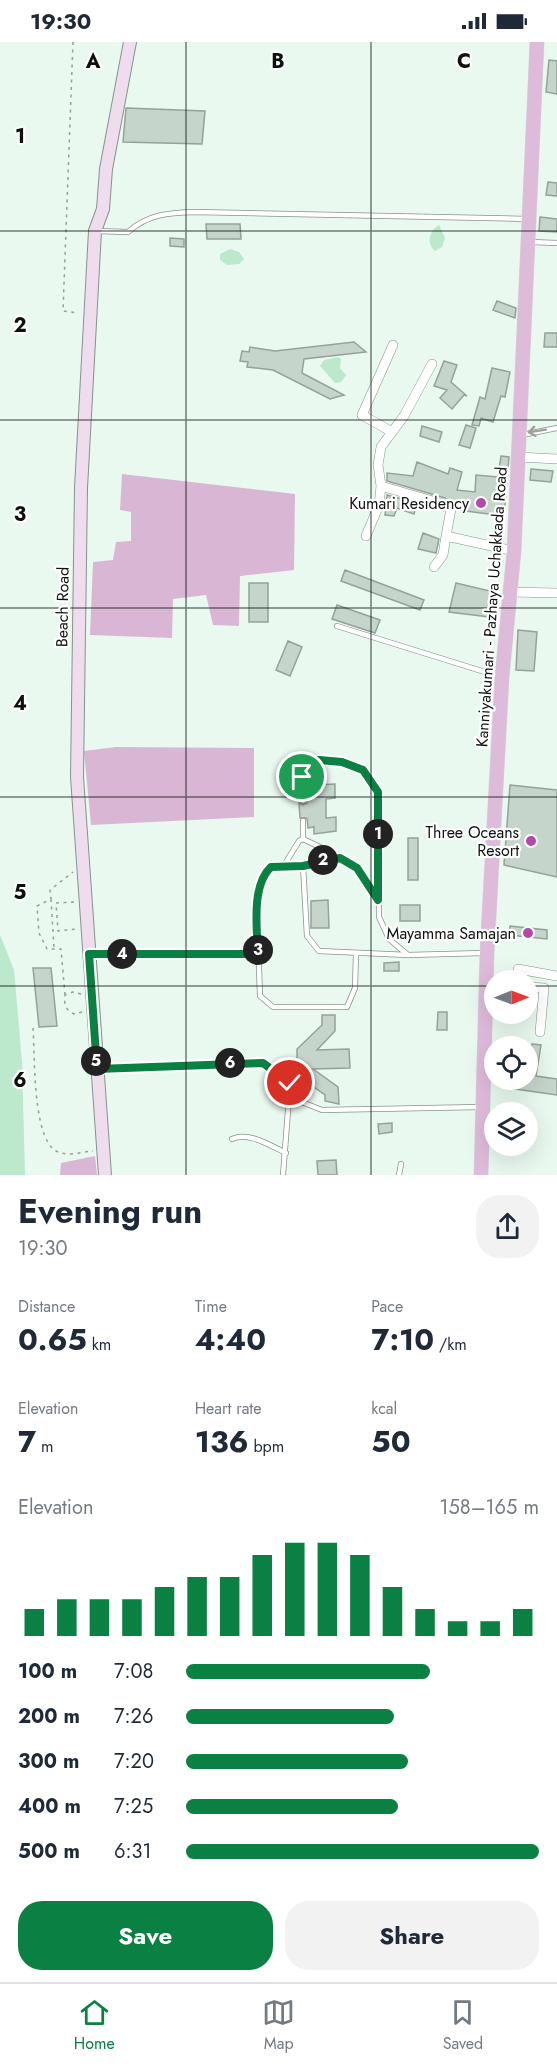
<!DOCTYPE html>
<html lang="en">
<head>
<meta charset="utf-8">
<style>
	body { margin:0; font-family:Jost,sans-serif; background:#f2f2f3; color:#1f2937; height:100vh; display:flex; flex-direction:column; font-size:22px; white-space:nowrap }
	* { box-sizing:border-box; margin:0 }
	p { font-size:20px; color:#747a83 }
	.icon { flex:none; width:33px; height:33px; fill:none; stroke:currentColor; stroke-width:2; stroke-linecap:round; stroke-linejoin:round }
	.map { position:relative; height:1133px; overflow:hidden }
	.side { display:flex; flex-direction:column; background:#fff; flex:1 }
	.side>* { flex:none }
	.needle { width:39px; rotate:89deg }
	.tools { position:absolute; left:484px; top:928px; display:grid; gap:12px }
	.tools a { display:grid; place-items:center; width:54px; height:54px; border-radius:50%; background:#fff; box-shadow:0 6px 24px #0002; font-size:30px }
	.pin { position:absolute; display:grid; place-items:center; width:51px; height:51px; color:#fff; margin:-26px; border:3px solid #fff; border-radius:50%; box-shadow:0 2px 6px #0007 }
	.km { position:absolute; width:30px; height:30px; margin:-15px; border-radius:50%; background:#222; color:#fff; font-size:16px; line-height:30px; text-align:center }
	.round { display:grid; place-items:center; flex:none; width:63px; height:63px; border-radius:24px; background:#f2f2f3 }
	.summary { display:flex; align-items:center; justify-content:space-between; height:102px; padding:0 18px }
	h1 { font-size:33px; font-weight:700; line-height:45px }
	.figures { display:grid; grid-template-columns:repeat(3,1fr); gap:9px; height:102px; padding:6px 18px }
	.figures div { display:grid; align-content:center }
	.figures b { font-size:30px; font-weight:700 }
	.figures small { font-size:16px; font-weight:400 }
	.figures p { font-size:16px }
	.chart { height:168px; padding:12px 18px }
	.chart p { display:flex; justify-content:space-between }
	.chart svg { width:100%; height:108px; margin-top:6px; stroke:#0b8043; stroke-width:6 }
	.button { display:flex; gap:12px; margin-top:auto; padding:12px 18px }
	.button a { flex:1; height:69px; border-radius:24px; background:#0b8043; color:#fff; font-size:24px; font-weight:700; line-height:69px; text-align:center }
	.button a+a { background:#f2f2f3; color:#1f2937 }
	ul { padding:0 18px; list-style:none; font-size:20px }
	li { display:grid; grid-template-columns:96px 72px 1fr; align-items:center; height:45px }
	li i { height:15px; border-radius:8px; background:#0b8043 }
	.status { display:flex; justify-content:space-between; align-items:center; height:42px; padding:0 30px; background:#fff; direction:ltr }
	.status svg { height:16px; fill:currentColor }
	.menu { display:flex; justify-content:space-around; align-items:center; height:84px; border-top:2px solid #e0e1e3; background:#fff; font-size:16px; color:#747a83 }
	.menu a { display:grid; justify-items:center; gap:3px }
	.menu .active { color:#0b8043 }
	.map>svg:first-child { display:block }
</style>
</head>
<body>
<div class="status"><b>19:30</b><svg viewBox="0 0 49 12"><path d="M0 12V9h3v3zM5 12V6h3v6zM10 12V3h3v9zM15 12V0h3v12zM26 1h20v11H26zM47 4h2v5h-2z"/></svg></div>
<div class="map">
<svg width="557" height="1133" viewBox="0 0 557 1133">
	<rect width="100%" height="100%" fill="#e9f9ef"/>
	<path fill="#d9b7d4" d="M122,432l173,20 -1,76 -54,6 -1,50 -26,-1 -7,-30 -33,4 -1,39 -82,-3 3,-73 20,-2 3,-18 15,-1v-29l-11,-2z
		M116,705l138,1v69l-163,8 -7,-74z
		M95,1114l2,19h-37l1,-12z"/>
	<path fill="#bce8cc" d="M439,183l6,13 -3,9 -7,4c-9,-7 -6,-20 4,-26z
		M230,207l9,3 5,7 -5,5 -12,1 -7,-5v-6z
		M338,315l3,2 -1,9 6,7 -5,7 -6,1 -15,-17 4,-6z
		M0,893l14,35 8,92 3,113h-25z"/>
	<path fill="#c6d5cb" stroke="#94a299" stroke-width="1.5" d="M549,18l8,1v33l-11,-2z
		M126,66l79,3 -3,33 -79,-2z
		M548,140l9,1v13l-11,-1z
		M540,175l17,2v13l-18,-1z
		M206,182h34l1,15h-34z
		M170,196l14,1v8l-14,-1z
		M497,259l19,7 -1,10 -22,-8z
		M545,291h12v14h-13z
		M354,300l12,10 -62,7 -2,14 42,22 -14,4 -57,-29 -26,-3 1,-5 -8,-1 2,-10 7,1 1,-5 25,4z
		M444,319l13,4 -6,17 16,14 -3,-1 -12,14 -12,-11 7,-8 -13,-4z
		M492,326l18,4 -5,25 -4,-1 -8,26 -12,-4 -2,8 -7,-1 8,-28 5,2z
		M466,383l10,3 -6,20 -11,-3z
		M422,384l20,6 -3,10 -19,-6z
		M501,414l8,1 -5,59 -46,-6 -1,-4 -12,-8 -58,-17v-8l26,3 4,-14 31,12 2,-6 12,4 -5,18 18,2 1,-17 22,2z
		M531,427l22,2 -2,11 -21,-2z
		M387,453l30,8 -3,11 -17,-6 -3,8 -9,-1z
		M423,491l16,6 -3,14 -18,-4z
		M345,528l79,30 -4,10 -79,-29z
		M249,541h19v39h-19z
		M456,541l38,9 -5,25 -40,-5z
		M337,563l43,15 -5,13 -43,-14z
		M518,588l19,2 -3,39 -18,-1z
		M288,599l14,6 -12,29 -14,-6z
		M335,742v14l-9,1v19l10,-1v14l-22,3v-7l-6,1 -1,-10h-7l-1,-15 4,2 4,-2v-9h6v-9z
		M510,743l47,5v87l-53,-12z
		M408,796h10v42h-10z
		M328,858l1,28h-18v-27z
		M400,863h20v16h-20z
		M510,884l37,4v9l-38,-4z
		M399,920v9h-15v-8z
		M33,926h18l6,58 -18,1z
		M438,970h9v18h-10z
		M322,973h13v16l-18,19 32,-1 1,19 -37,1 25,18 1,17 -14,-3v-6l-28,-20v-26l25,-24z
		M532,1002l9,1 -5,31 21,3v16l-56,-8 1,-7h26z
		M392,1081v9l-13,2 -1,-10z
		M336,1118l1,15h-19l-1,-14z"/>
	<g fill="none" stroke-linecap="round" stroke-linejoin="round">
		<g stroke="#85948a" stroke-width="6">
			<path id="lane" d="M95,189l33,1c20,-18 40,-19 66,-20l334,7
				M530,200l27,1
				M522,393l35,-7
				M337,584l164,51
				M303,759l-1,-24 5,-12 12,-5 23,2 21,7 15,23 1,125 10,22 19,16
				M303,779v18l19,9 8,11
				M303,824l4,70 12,15 89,4 76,-2
				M283,825l16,-26 4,-2
				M92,912h166
				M356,912l-1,34 -8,19h-74l-13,-11 -3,-83 5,-37 9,-9 32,-1 37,-8 17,10 21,32
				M99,1027l164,-6 27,20 9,18 23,9 159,-3
				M232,1097c16,-8 39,7 54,14
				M283,1133l7,-90
				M399,1133l2,-11"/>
		</g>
		<g stroke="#85948a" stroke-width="10">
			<path id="street" d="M392,390l-30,-17 31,-70
				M518,415l39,2
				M381,444l62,18 8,5 -5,27 68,15
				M366,494l13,-31 2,-19 -3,-21 3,-18 23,-31 28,-52
				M434,525l9,-12 3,-19
				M510,550l47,1
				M518,927l39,7
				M528,945l16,1 -4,44"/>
		</g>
		<g stroke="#85948a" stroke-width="14">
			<path id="secondary" d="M105,1133l-28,-398 4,-289 14,-257 8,-22 3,-40 24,-127"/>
		</g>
		<g stroke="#d8d9d9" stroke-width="15">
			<path id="primary" d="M481,1133l6,-222 15,-276 12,-126 23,-509"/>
		</g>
		<path stroke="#94a099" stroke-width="1.5" stroke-dasharray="3 4.5" stroke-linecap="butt" d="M73,0l-10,269 15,2
			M51,857l3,49
			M74,860l-18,1 2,28 18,-2
			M81,952l-8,-2 -8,3c-1,10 0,14 9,19l8,-2
			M65,953l-4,-46h-14l-8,-16 -2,-27 14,-7 -1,-9 23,-18
			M33,986c2,26 -1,109 23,123 11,6 25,1 37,0"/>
		<use href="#lane" stroke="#fff" stroke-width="4.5"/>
		<use href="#street" stroke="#fff" stroke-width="9"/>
		<use href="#secondary" stroke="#efdded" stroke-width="12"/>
		<use href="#primary" stroke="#dfbbda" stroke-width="14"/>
	</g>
	<defs><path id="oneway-shaft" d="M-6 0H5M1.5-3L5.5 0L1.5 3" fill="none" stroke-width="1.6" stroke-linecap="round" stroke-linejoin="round" transform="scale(1.5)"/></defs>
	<use stroke="#9ea09f" href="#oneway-shaft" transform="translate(537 389) rotate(171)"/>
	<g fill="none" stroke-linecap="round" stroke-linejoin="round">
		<g stroke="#fff" stroke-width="12">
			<path id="route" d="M290,1041l-27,-20 -166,6 -8,-115h169c-1,-26 -7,-68 13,-87l32,-1 37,-8 17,10 21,32v-108l-15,-22 -21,-8 -23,-2 -11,5 -6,12"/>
		</g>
		<use href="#route" stroke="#0b8043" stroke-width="8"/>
	</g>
	<path fill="none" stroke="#0d120f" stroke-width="1.5" stroke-opacity="0.55" d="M186,0v1133M371,0v1133M0,189h557M0,378h557M0,566h557M0,755h557M0,944h495M528,944h29"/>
	<g fill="#b349ab" stroke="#fff" stroke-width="2">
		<circle cx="481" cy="461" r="6"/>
		<circle cx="531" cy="799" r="6"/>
		<circle cx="528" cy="891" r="6"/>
	</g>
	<g text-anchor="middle" stroke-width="4.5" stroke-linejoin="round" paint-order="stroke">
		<g font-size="16" fill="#0d120f" stroke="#fff" text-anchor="end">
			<text x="469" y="467">Kumari Residency</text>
			<text x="519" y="796">Three Oceans<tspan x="519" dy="18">Resort</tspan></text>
			<text x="516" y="897">Mayamma Samajan</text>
		</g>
		<g font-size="16" fill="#0d120f" stroke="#fff">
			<text transform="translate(62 565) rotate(-89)" y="6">Beach Road</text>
			<text transform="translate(491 565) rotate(-86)" y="6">Kanniyakumari - Pazhaya Uchakkada Road</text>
		</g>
	</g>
	<g font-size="20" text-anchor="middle" font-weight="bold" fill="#0d120f" stroke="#fff" stroke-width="4.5" stroke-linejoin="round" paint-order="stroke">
		<text x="93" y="26">A</text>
		<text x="278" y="26">B</text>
		<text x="464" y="26">C</text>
		<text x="20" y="101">1</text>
		<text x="20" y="290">2</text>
		<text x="20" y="479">3</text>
		<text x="20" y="668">4</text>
		<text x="20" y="857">5</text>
		<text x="20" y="1045">6</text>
	</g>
</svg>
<div class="tools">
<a><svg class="needle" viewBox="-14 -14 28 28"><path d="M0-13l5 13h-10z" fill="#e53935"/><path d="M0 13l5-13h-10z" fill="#747a83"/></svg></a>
<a><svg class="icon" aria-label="locate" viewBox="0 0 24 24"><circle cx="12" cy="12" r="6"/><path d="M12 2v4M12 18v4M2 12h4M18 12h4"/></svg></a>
<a><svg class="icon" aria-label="layers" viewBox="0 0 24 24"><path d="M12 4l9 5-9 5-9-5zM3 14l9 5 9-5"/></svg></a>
</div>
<div class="pin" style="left:302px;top:735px;background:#1e9e55"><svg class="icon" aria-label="arrive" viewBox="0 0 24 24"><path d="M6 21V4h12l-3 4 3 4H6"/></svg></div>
<div class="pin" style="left:290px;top:1041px;background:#d93025"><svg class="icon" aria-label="check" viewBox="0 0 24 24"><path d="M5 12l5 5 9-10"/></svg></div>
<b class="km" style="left:378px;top:792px">1</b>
<b class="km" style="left:323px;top:818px">2</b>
<b class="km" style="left:258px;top:908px">3</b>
<b class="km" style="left:122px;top:912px">4</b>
<b class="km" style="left:96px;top:1019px">5</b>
<b class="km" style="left:230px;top:1021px">6</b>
</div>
<section class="side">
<div class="summary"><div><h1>Evening run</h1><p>19:30</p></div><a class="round"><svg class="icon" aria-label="share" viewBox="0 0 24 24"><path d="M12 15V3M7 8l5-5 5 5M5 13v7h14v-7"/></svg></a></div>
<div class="figures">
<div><p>Distance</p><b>0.65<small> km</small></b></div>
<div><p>Time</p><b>4:40</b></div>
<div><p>Pace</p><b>7:10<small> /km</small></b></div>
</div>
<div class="figures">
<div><p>Elevation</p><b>7<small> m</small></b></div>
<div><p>Heart rate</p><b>136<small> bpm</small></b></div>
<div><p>kcal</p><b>50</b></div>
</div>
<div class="chart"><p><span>Elevation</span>158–165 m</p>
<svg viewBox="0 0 160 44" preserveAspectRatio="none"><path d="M5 44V33M15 44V29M25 44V29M35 44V29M45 44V24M55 44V20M65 44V20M75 44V11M85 44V6M95 44V6M105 44V11M115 44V24M125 44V33M135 44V38M145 44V38M155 44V33"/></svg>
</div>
<ul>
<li><b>100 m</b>7:08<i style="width:69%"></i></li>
<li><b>200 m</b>7:26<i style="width:59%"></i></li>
<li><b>300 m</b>7:20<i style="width:63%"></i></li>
<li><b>400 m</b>7:25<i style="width:60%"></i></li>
<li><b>500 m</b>6:31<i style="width:100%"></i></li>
</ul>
<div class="button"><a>Save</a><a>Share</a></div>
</section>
<nav class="menu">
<a class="active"><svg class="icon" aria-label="home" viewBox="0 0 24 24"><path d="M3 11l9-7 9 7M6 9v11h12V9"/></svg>Home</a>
<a><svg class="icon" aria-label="map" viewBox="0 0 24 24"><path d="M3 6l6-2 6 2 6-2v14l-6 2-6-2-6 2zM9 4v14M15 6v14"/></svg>Map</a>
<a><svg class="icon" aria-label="saved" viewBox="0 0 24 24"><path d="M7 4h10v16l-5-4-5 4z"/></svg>Saved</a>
</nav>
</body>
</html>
